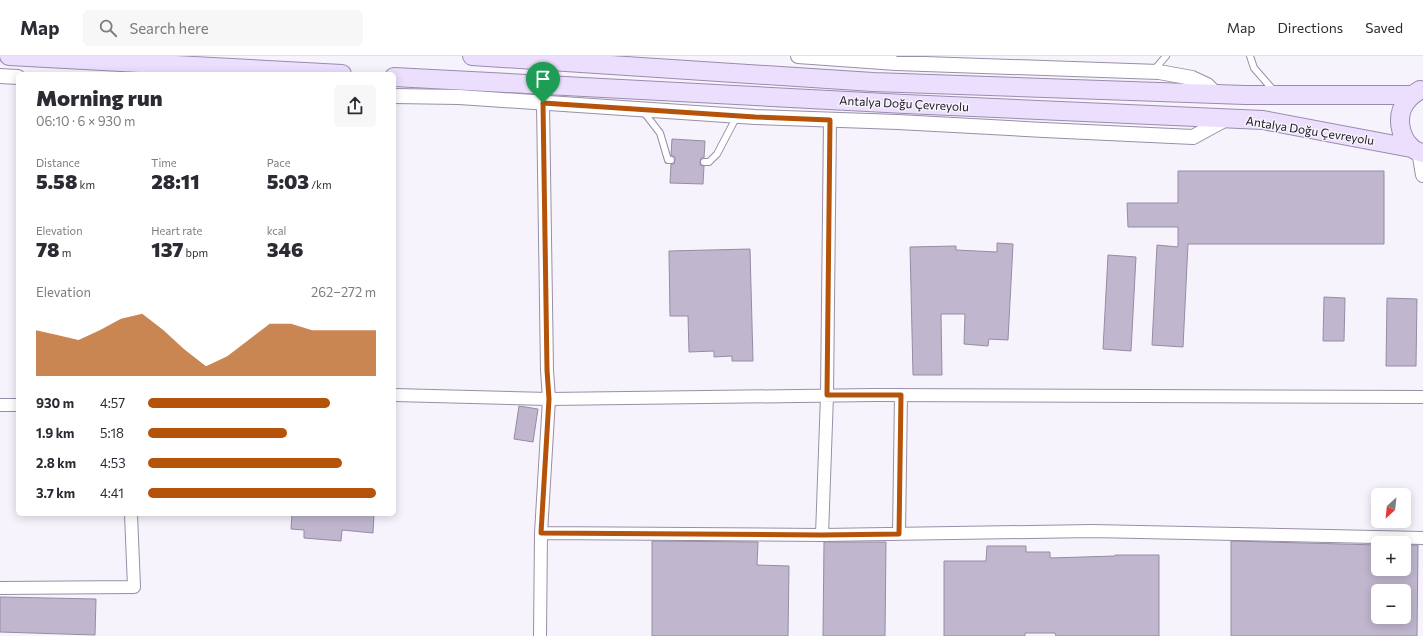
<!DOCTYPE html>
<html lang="en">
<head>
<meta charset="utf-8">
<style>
	body { margin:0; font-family:Commissioner,sans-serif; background:#f7f7f7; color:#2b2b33; height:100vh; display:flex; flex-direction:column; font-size:15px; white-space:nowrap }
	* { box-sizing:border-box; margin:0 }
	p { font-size:13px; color:#7c7c81 }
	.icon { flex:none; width:22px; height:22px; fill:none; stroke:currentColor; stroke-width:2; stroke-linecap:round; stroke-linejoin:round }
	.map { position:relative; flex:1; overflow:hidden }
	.panel { position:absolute; left:16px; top:16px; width:380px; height:444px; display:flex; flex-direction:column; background:#fff; border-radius:6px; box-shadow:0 2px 10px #0003 }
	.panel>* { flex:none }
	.needle { width:26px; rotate:207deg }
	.buttons { position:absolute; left:1371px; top:432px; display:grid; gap:8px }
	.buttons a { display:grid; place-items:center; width:40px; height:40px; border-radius:6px; background:#fff; box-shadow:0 2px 10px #0003; font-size:20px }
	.pin { position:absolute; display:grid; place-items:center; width:34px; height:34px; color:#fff; margin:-41px -17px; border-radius:50% 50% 50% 0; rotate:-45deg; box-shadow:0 0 4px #0007 }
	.pin .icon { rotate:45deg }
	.round { display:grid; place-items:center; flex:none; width:42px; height:42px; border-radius:6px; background:#f7f7f7 }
	.overview { display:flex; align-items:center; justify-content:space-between; height:68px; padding:0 20px }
	h1 { font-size:22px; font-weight:800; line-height:30px }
	.metrics { display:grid; grid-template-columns:repeat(3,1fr); gap:6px; height:68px; padding:4px 20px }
	.metrics div { display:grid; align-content:center }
	.metrics b { font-size:20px; font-weight:800 }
	.metrics small { font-size:11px; font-weight:400 }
	.metrics p { font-size:11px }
	.chart { height:112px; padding:8px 20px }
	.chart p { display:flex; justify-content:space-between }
	.chart svg { width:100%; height:72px; margin-top:4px; fill:#b45309; opacity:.7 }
	ul { padding:0 20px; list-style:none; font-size:13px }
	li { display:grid; grid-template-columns:64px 48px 1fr; align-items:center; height:30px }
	li i { height:10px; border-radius:5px; background:#b45309 }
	header { display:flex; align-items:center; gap:24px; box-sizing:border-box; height:56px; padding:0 20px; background:#fff; border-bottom:1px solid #e1e1e2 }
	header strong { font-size:19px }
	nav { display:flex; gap:22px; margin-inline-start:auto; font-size:14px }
	.search { width:280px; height:36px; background:#f7f7f7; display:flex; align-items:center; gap:10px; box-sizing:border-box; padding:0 14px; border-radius:6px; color:#7c7c81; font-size:15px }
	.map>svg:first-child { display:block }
</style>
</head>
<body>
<header>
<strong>Map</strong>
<div class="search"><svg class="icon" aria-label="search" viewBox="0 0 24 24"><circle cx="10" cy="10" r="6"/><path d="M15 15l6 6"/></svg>Search here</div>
<nav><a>Map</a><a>Directions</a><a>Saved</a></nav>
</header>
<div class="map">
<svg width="1423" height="580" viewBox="0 0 1423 580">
	<rect width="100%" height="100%" fill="#f7f3fd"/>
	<path fill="#c0b7cf" stroke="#958ca3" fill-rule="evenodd" d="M672,83l33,2 -1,17h-3l-1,4v3l4,1 -1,18 -33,-1 1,-19h3l1,-4v-3l-4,-2z
		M1178,115h206v73h-196l-5,103 -31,-2 5,-100 21,2v-20h-50l-1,-24h51z
		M997,187l16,1 -5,96 -19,-1 -1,7 -24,-2 1,-30h-24l1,61h-29l-3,-128 46,-1v4l41,2z
		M750,193l3,112h-21v-5l-18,1v-6l-25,1 -1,-36h-18l-1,-65z
		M1108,199l28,2 -5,94 -28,-2z
		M1324,241l21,1 -1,43h-21z
		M1387,242l30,1 -1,67h-30z
		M519,350l19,3 -5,33 -19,-3z
		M292,458h82l-1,19 -31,-3 -1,11 -37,-3v-8l-13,-1z
		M652,485l106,1 -1,23 32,1 -1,70h-136z
		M1231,485l147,4v24h26v-24h14l-1,91h-186zM1378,535h26v26h-26z
		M824,486h62l-1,94h-62z
		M987,490h39v6h24v6l65,-2v-1h44v81h-103l-1,-3h-30v3h-81v-75h42z
		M0,541l96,2 -1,36 -95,-3z"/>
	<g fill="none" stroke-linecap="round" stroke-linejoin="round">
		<g stroke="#988fa6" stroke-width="8">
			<path id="service" d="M1250,0l4,12 21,24
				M1154,14l12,-14
				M643,55l17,22 8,27h3
				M704,106h5l8,-8 20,-38"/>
		</g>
		<g stroke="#988fa6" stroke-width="14">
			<path id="minor" d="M394,339l155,4 325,-4 549,2
				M0,349h18
				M541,477l281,2 270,-4 331,7
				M899,478l2,-139
				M822,479l5,-140 3,-275
				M0,532l134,-1 -3,-73
				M540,580l1,-103 8,-134 -2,-29 -4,-267"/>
		</g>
		<g stroke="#988fa6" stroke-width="16">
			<path id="tertiary" d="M798,0l98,7 263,9 33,6 15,7 9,9
				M0,20l18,1
				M394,40l65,1 296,20 143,5 146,8 149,7 33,-18
				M1419,95l4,24"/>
		</g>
		<g stroke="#9a8bae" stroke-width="20">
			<path id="primary" d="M9,0l333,18
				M472,0l401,26 372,13h168
				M394,21l511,27 358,16 148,28
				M1420,34c-5,3 -11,7 -14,12 -10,13 -7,35 6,46 2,2 7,4 11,5"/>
		</g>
		<use href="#service" stroke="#fff" stroke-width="6"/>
		<use href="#minor" stroke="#fff" stroke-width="12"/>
		<use href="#tertiary" stroke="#fff" stroke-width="14"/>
		<use href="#primary" stroke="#ecdffd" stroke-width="18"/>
	</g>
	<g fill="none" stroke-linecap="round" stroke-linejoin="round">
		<g stroke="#fff" stroke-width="8">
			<path id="route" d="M543,47l212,14 75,3 -3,275h74l-2,139 -77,1 -281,-2 8,-134 -2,-29z"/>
		</g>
		<use href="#route" stroke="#b45309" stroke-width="5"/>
	</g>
	<g text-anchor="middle" stroke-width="3" stroke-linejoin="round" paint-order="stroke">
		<g font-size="12" fill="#19151e" stroke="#f7f3fd">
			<text transform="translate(904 48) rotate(3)" y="4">Antalya Doğu Çevreyolu</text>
			<text transform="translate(1310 75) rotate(9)" y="4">Antalya Doğu Çevreyolu</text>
		</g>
	</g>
</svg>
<div class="buttons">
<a><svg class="needle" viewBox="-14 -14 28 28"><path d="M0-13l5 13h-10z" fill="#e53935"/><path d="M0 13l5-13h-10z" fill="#7c7c81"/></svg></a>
<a>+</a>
<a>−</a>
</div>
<div class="pin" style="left:543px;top:47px;background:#1e9e55"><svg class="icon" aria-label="arrive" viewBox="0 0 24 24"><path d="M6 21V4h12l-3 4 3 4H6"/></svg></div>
<section class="panel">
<div class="overview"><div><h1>Morning run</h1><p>06:10 · 6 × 930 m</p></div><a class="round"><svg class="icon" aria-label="share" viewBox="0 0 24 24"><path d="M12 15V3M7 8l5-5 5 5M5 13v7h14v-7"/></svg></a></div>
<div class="metrics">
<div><p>Distance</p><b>5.58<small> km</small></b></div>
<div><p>Time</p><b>28:11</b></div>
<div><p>Pace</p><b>5:03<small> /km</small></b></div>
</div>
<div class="metrics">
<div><p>Elevation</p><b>78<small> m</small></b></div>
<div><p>Heart rate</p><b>137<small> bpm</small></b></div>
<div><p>kcal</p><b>346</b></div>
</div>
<div class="chart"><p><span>Elevation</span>262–272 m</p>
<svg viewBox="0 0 160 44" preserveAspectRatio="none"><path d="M0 44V16L10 19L20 22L30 16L40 9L50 6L60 16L70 28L80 38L90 32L100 22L110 12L120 12L130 16L140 16L150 16L160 16V44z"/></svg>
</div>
<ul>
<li><b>930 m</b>4:57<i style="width:80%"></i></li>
<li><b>1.9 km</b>5:18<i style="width:61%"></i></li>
<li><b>2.8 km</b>4:53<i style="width:85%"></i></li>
<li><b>3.7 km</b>4:41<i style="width:100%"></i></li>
</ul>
</section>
</div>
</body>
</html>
